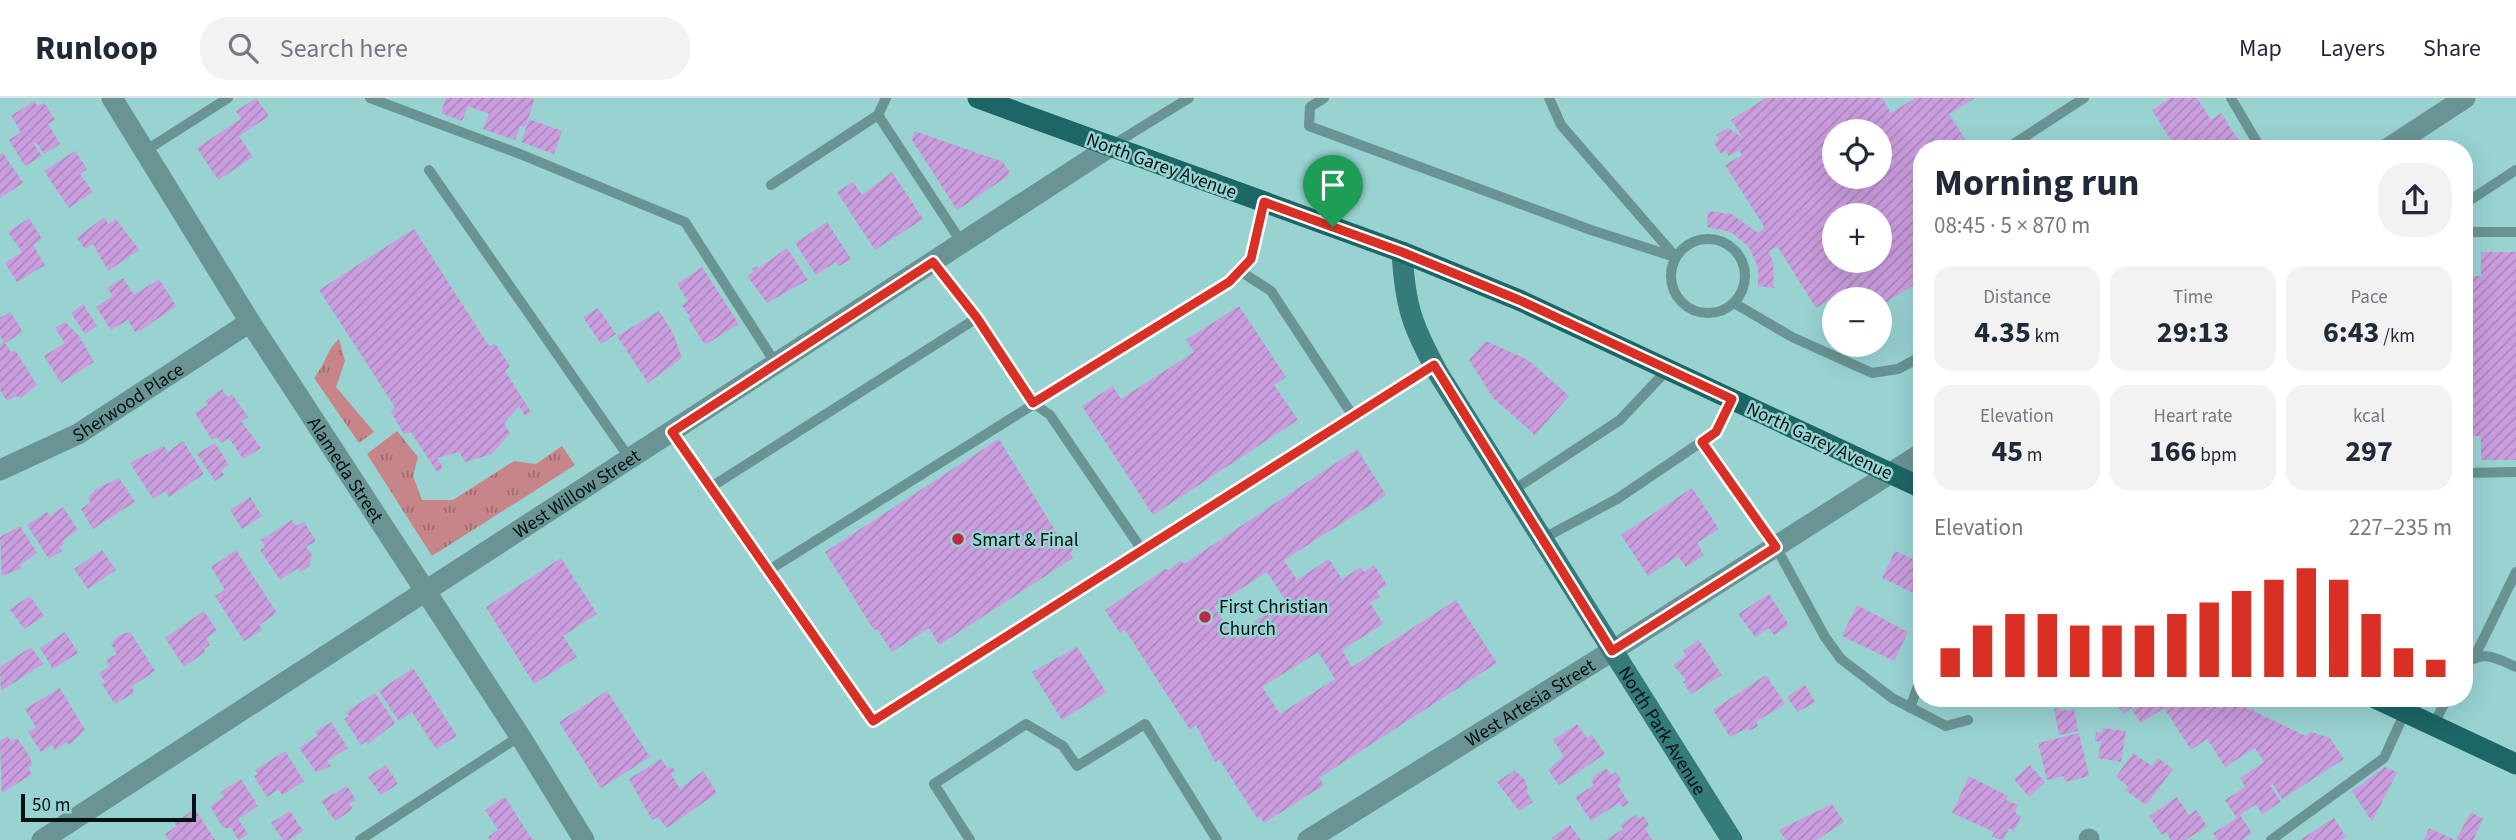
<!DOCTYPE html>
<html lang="en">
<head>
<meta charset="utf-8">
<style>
	body { margin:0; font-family:"Source Sans 3",sans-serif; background:#f2f2f3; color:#1f2937; height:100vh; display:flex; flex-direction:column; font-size:26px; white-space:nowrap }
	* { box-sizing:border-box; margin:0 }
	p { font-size:23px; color:#747a83 }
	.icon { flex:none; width:38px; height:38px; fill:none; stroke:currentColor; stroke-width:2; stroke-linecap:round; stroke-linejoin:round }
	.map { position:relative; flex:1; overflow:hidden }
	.sheet { position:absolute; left:1913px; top:42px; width:560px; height:567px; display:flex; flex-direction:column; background:#fff; border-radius:28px; box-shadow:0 7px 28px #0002 }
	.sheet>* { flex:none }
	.tools { position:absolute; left:1822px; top:21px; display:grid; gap:14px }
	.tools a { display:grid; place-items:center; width:70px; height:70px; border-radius:50%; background:#fff; box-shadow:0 7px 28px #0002; font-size:35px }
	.scale { position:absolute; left:21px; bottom:18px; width:175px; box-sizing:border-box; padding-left:7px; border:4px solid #001212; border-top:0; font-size:19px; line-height:24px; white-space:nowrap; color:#001212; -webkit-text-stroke:5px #98d2d1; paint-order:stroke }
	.pin { position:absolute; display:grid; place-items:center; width:60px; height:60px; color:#fff; margin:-72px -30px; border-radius:50% 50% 50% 0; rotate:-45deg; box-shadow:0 0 7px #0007 }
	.pin .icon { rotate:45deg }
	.round { display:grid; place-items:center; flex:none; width:74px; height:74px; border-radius:28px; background:#f2f2f3 }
	.overview { display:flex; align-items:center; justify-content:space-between; height:119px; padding:0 21px }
	h1 { font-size:38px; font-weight:700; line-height:52px }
	.metrics { display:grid; grid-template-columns:repeat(3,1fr); gap:10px; height:119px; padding:7px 21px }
	.metrics div { display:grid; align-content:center; border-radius:18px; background:#f2f2f3; text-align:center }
	.metrics b { font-size:30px; font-weight:700 }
	.metrics small { font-size:19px; font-weight:400 }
	.metrics p { font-size:19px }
	.chart { height:196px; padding:14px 21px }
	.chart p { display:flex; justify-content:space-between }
	.chart svg { width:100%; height:126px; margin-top:7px; stroke:#d93025; stroke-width:6 }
	header { display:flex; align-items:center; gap:42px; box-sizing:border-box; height:98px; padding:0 35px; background:#fff; border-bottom:2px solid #e0e1e3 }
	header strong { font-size:33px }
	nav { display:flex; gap:38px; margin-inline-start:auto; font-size:24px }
	.search { width:490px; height:63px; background:#f2f2f3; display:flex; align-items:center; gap:18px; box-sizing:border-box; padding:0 24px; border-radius:28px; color:#747a83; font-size:26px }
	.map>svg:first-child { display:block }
</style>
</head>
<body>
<header>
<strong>Runloop</strong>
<div class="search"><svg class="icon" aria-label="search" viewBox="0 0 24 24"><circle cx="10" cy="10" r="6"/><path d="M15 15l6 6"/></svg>Search here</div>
<nav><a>Map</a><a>Layers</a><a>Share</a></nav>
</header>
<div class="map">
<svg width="2516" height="742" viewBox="0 0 2516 742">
	<defs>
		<pattern id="grass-tufts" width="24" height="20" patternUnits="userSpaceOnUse" patternTransform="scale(1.75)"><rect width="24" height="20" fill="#c7858a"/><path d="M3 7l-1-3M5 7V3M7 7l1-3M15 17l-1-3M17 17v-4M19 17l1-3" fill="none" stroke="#9f6b6f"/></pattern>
		<pattern id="building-hatch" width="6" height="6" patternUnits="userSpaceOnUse" patternTransform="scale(1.75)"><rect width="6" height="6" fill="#ca9dde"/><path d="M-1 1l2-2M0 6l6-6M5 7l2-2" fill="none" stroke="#ac86bd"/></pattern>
	</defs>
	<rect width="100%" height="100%" fill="#98d2d1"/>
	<path fill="url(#grass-tufts)" d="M339,241l6,22 -9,26 38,45 -15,11 -45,-65c12,-15 13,-29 25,-39z
		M397,333l21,26 -5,19 9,24h31l61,-39 22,3 26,-18 13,19 -143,91 -65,-102z"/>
	<path fill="url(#building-hatch)" fill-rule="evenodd" d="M256,0l13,18 -30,20 14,21 -35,23 -21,-32 44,-29 -5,-8z
		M446,0h87l1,4 -9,25 -5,-1 -5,14 -32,-11 6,-15 -21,-8 -6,15 -21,-8z
		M1766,0h116l9,15 24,-15h60l-26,16 22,35h-49v131l-42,26v-7l-46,-2 -18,11 -39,-62 -8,5 4,12 1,25 -16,-2v-19l-9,-20 -18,-15 -24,-5 1,-16 23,3 27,19 7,-5 -40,-63 17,-10 -3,-5 -10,6 -3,-5 -5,3 -7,-11 5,-3 -3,-5 12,-7 15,10 -12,-18zM1834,33h46v46h-46zM1834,117h46v46h-46z
		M2170,0h27l14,22 10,-7 23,36h-68l-24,-39z
		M34,3l3,5 7,-3 11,17 -7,4 12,20 -16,10 -8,-12 -3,1 9,13 -17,10 -16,-26 12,-8 -10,-16z
		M529,21l33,12 -8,23 -33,-12z
		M915,33l88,31 6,9 -1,5 -51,34 -45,-70z
		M75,53l12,18 -7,5 13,18 -24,16 -25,-37z
		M3,55l20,30 -23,15v-43z
		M892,74l31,47 -48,31 -38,-58 16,-10 9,13z
		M104,119l4,7 8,-5 23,31 -31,21 -15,-27 -8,5 -8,-11z
		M29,120l13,21 -9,6 12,20 -28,17 -12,-19 17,-11 -14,-20z
		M827,124l24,37 -12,7 -3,-4 -20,13 -21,-32z
		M414,131l75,117 6,-2 15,22 -5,5 26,41 -6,4 -6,-10 -15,17 6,10 -18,21 -27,8 -6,-10 -22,6 6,10 -6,4 -26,-40 -7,2 -13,-22 4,-5 -76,-117z
		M787,150l21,32 -41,23 -20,-27 7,-5 -2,-2 5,-3 2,2z
		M2481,154h35v208h-35v-24h-9v-6h-7l-1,-6v-142h7v-6h10z
		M702,169l37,57 -34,21 -17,-27 2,-1 -8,-12 6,-4 -11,-17z
		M123,180l11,17 25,-16 17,27 -36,25 -5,1 -7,-12 -17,10 -15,-23 17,-11 -6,-8z
		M83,206l14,22 -12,8 -14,-21z
		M1239,208l47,71 -12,8 24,35 -145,95 -71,-109 31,-20 8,13 73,-47 -8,-12z
		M598,210l18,26 -15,10 -18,-27z
		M659,213l14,22 9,25 -34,25 -31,-47z
		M10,214l13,20 -18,11 6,9 4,-2 22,35 -16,13 -5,-2 -9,5 -7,-11v-45l4,-3 -4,-6v-18z
		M65,224l14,14 15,26 -33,21 -17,-27 21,-13 -10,-15z
		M1486,243l42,19 41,36 -34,39 -41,-36 -25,-39z
		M222,291l5,8 5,-3 16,23 -7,4 20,27 -18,11 -14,-21 -8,5 -4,-6 -5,3 -17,-27 13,-8 -3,-4z
		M999,341l62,101 4,-2 8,12 -3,3 3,5 -134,87 -10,-17 -37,24 -15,-23 -3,1 -49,-78z
		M183,343l21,33 -35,23 -4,-6 -12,8 -23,-36 34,-17 4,6z
		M215,345l14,22 -8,5 3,5 -9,6 -18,-27z
		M1357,351l29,46 -102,65 13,20 32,-21 13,20 19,-12 3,5 10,-7 13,20 -10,6 3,6 -10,6 13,21 -41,26 10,17 104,-67 41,63 -178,115 5,7 -60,38 -4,-6 -3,1 -38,-59 -4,3 -19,-37 -6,5 -65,-100 -5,3 -15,-23 60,-41 4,1 12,-10 3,4zM1267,474l19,29 -53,35 -19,-30zM1318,554l17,27 -55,35 -18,-27z
		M119,380l16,24 -42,27 -12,-20 10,-7 -3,-4 8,-9z
		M1692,390l27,41 -22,14 7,12 -18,12 -8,-11 -30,20 -27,-41z
		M250,399l12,19 -20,13 -12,-19z
		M63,409l15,23 -16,11 2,3 -4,3 2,4 -13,8 -22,-34 20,-13 3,4z
		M292,422l4,6 8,-4 12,19 -10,6 6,8 -3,11 -8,6 -3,-4 -18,12 -20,-30 5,-3 -4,-7z
		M20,428l17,27 -17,12 2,3 -20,8 -2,-39z
		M102,452l14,20 -28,19 -14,-20z
		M236,452l41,63 -18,12 3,5 -18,11 -29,-45 10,-6 -14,-23z
		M1895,453l27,12v34l-40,-19z
		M561,460l36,56 -34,22 14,21 -43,27 -48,-77z
		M1769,496l20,31 -15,10 -5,-7 -14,9 -17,-23z
		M30,498l14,20 -20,13 -14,-20z
		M1857,507l51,27 -14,29 -52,-25z
		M204,513l13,20 -11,7 4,7 -6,4 1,3 -21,15 -19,-29z
		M65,534l13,21 -25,16 -13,-21z
		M130,534l25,39 -24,16 4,5 -20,12 -13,-20 3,-2 -6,-9 11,-7 -4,-6 11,-6 -6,-10 8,-9z
		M1699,542l23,35 -31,19 -8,-12 3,-2 -13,-15 13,-9 -3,-5z
		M31,549l12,17 -42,27 -1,-24z
		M1077,549l29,45 -44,28 -30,-48z
		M413,570l44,68 -21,13 -24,-37 -13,9 -20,-30z
		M1766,577l19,29 -29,18 2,4 -9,5 -2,-3 -17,9 -17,-27z
		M1805,587l10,17 -17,10 -11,-15z
		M60,590l25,42 -16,15 -2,-3 -12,8 -3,-5 -11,7 -13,-20 8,-5 -11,-18z
		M607,593l43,66 -49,31 -42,-66z
		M375,595l20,30 -27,21 -2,-3 -5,4 -17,-26 5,-3 -3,-4z
		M2115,600h32l-23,15 -10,-9 4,-2z
		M2151,600h15l4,6 9,-6h47l80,38 5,-4 19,6 14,21 -62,40 -10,-16 -2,2 11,17 -19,12 -6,-10 -16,11 12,18 -10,7h-25l-4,-7 24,-15 -12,-18 20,-13 -5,-9 24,-16 -9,-14 -30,19 -18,-28 -16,11 -27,-42 -23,15 -9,-13z
		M2060,610l1,3 13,-2 4,22 -19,4 -5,-26z
		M331,624l17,26 -21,13 4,5 -15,6 -17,-24 19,-12 -3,-4z
		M1577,626l10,14 5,-3 13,19 -46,31 -11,-15 16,-14 -11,-16z
		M2103,630l23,3 -5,31 -23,-4 3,-16 -6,-1 1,-9 6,1z
		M2079,635l10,43 -24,6 -1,-6 -17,4 -9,-37z
		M8,638l3,6 6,-4 13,19 2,8 -4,3 4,6 -30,19 -2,-52z
		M285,653l19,30 -21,14 -5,-5 -11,7 -13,-21 4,-2 -3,-4z
		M2133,655l19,13 6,-8 15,11 -27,36 -21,-15 3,-4 -12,-9z
		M661,661l7,10 4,-2 3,4 -4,3 9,15 23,-18 14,22 -50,35 -9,-11 -6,3 -23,-41z
		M386,667l12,19 -17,11 -13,-18z
		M2030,667l15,17 -16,15 -15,-18z
		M2385,669l12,5 -25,50 -20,-31z
		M1607,671l4,6 5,-3 6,9 -5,3 12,19 -6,4 -4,-4 -28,18 -16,-24 19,-12 -3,-4 6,-8z
		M1515,672l10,10 3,9 -2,2 7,11 -14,9 -22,-29z
		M1969,678l39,20 -2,4 12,5 -3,8 6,3 -7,15 -5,-3 -6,12 -11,-3 2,-5 -42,-19z
		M241,681l17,27 -20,13 10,15 -9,6 -8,-12h-8l-13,-22 14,-9 -4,-5z
		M347,688l9,14 -7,4 4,5 -18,12 -14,-20z
		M505,699l26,41 4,2h-45l-2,-3 10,-7 -13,-20z
		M2177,699l12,18 7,-5 11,16 -21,14h-15l-5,-8 -4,3 -13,-19z
		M1832,706l12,18 -28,18h-30l-7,-10z
		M195,711l20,31h-46l-4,-6 12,-8 -3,-3z
		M290,713l13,20 -14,9h-6l-12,-17z
		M2471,714l12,7 -10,21h-17z
		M1636,717l3,4 5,-3 5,9 -4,3 7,12h-46l17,-11 -3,-4z
		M2334,720l12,19 -4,3h-42z
		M1570,727l11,15h-28l-2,-2z
		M2429,730l26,12h-31z"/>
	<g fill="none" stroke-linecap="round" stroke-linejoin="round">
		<path stroke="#699493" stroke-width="10" d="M370,0l150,56 165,68 91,142
			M1324,0l-14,9 -1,19 282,104 84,27
			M1549,0l12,27 113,130
			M2231,0l30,51
			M878,17l84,128
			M1111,48l78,-48
			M2006,51l78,-51
			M145,53l83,-53
			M429,72l201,289
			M771,87l107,-70 8,-17
			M2464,106l52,-34
			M2464,134h52
			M1671 178a37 37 0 1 1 74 0a37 37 0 1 1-74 0Z
			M933,164l44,56
			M1240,173l31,20 82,125
			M1734,205l58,34 80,36 26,-4 24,-13
			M672,334l97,138 460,-288 22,-23 13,-57
			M1702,343l74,106 49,90 16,22 51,39 54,28 22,-6
			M2464,375l52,-1
			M711,389l266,-169 56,85 17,12 92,135
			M1512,393l108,-71 48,-51
			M1542,441l75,-40 99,-67 16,-33
			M769,472l104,151 561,-356
			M2475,558l41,-84
			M2464,567c19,-16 32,-7 52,2
			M1910,610l12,-33
			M2433,628l14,-28
			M360,742l160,-104
			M970,742l-36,-56 92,-60 37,22 14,20 68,-42 72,116
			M2271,742l113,-82 21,-46"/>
		<g stroke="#699493" stroke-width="21">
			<path id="s1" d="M112,0l138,224 270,414 64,104"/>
			<path d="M2387,51l78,-51"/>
			<path id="s2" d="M0,372l78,-36 172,-112"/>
			<path d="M2089,741v1"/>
			<path id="s3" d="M42,742l1069,-694"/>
			<path id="s4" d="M1308,742l304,-189 310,-198"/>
		</g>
		<path stroke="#357b7a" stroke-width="21" id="s5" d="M1402,154c3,54 10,74 36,121l294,467"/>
		<path stroke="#1c6665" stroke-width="21" d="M978,0l424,154 117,48 403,188
			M2375,600l141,66"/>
	</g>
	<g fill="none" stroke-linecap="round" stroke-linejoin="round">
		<g stroke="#fff" stroke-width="14">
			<path id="route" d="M1264,104l138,50 117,48 213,99 -16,33 -14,10 74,105 -164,104 -178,-286 -561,356 -201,-289 261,-170 44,56 56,85 196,-121 22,-23z"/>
		</g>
		<use href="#route" stroke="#d93025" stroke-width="9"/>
	</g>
	<g fill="#bb2a48" stroke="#98d2d1" stroke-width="2.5">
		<circle cx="958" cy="441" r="7"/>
		<circle cx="1205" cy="519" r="7"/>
	</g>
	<g text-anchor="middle" stroke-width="5" stroke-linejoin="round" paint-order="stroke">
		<g font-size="19" fill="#001212" stroke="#98d2d1">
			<text transform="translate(1162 67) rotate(20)" y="7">North Garey Avenue</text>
			<text dy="7" stroke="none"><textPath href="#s2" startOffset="145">Sherwood Place</textPath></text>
			<text transform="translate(1820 342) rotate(25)" y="7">North Garey Avenue</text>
			<text dy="7" stroke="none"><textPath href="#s1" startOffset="439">Alameda Street</textPath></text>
			<text dy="7" stroke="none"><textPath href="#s3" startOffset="637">West Willow Street</textPath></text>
			<text dy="7" stroke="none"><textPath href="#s4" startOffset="261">West Artesia Street</textPath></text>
			<text dy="7" stroke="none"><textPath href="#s5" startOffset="550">North Park Avenue</textPath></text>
		</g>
		<g font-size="19" fill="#001212" stroke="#98d2d1" text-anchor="start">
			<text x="972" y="448">Smart &amp; Final</text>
			<text x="1219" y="515">First Christian<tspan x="1219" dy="22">Church</tspan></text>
		</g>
	</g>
</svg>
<div class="tools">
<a><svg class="icon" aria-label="locate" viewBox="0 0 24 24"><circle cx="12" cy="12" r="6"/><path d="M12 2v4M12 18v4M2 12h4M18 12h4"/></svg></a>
<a>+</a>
<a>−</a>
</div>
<div class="scale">50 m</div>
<div class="pin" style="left:1333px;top:129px;background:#1e9e55"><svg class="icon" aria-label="arrive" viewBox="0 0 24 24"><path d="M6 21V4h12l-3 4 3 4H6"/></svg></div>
<section class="sheet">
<div class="overview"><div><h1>Morning run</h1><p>08:45 · 5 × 870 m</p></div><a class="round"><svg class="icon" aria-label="share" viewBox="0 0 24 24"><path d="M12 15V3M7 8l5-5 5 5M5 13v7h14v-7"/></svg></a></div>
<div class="metrics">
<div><p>Distance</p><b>4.35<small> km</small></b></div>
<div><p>Time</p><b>29:13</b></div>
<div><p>Pace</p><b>6:43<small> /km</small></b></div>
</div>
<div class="metrics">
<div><p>Elevation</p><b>45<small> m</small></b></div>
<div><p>Heart rate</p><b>166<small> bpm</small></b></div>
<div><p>kcal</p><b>297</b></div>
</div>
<div class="chart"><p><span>Elevation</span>227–235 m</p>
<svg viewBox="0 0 160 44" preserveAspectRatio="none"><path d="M5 44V34M15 44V26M25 44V22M35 44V22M45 44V26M55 44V26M65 44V26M75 44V22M85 44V18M95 44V14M105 44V10M115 44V6M125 44V10M135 44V22M145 44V34M155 44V38"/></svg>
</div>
</section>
</div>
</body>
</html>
